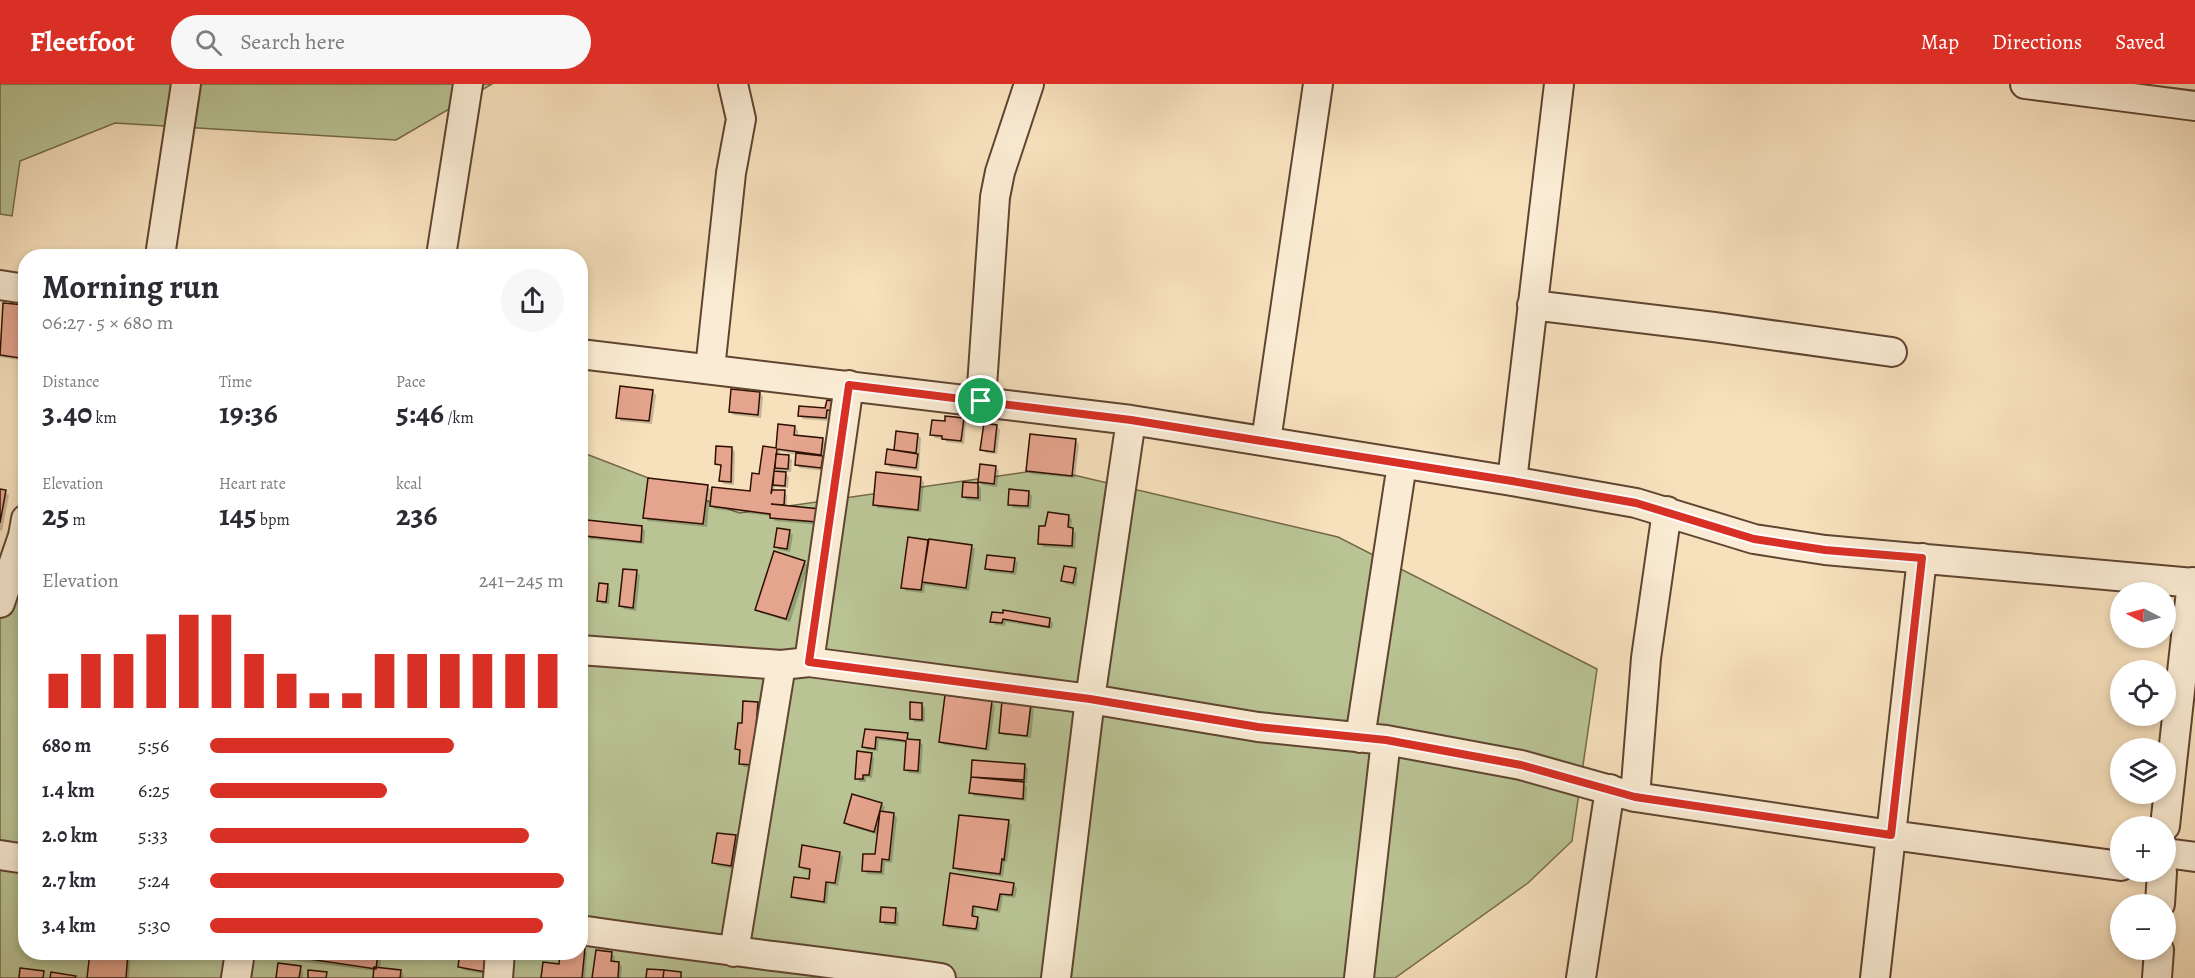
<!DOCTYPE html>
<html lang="en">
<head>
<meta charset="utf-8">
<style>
	body { margin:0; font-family:Alegreya,serif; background:#f7f7f7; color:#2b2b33; height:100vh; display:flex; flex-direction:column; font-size:22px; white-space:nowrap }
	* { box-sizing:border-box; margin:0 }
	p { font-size:20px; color:#7c7c81 }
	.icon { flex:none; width:33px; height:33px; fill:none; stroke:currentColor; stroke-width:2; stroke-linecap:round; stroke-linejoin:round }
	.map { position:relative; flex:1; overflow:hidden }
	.panel { position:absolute; left:18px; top:165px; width:570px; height:711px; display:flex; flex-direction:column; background:#fff; border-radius:24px; box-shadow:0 3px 9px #0003 }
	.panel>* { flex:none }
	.needle { width:39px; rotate:276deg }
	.tools { position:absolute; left:2110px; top:498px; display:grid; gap:12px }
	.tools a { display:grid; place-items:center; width:66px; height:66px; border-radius:50%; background:#fff; box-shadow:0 3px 9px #0003; font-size:30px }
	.pin { position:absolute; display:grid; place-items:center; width:51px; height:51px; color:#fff; margin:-26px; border:3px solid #fff; border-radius:50%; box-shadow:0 2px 6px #0007 }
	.round { display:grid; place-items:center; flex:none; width:63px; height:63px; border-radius:32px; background:#f7f7f7 }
	.head { display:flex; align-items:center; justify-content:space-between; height:102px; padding:0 24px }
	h1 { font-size:33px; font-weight:600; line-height:45px }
	.stats { display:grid; grid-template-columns:repeat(3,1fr); gap:9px; height:102px; padding:6px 24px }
	.stats div { display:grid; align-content:center }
	.stats b { font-size:30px; font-weight:600 }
	.stats small { font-size:16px; font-weight:400 }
	.stats p { font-size:16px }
	.chart { height:168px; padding:12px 24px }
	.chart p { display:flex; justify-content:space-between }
	.chart svg { width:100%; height:108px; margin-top:6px; stroke:#d93025; stroke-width:6 }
	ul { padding:0 24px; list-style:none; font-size:20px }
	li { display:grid; grid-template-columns:96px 72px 1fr; align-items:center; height:45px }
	li i { height:15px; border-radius:8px; background:#d93025 }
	header { display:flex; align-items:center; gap:36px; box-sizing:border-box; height:84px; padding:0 30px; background:#d93025; color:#fff }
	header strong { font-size:28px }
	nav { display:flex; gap:33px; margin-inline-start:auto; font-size:21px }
	.search { width:420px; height:54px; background:#f7f7f7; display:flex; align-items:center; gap:15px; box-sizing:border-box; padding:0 21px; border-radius:33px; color:#7c7c81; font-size:22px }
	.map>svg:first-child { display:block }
</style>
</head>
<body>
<header>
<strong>Fleetfoot</strong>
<div class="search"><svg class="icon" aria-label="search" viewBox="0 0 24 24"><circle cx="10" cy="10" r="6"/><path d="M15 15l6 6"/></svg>Search here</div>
<nav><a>Map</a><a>Directions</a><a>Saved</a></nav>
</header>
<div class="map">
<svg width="2195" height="894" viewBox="0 0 2195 894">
	<rect width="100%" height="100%" fill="#f7e1bd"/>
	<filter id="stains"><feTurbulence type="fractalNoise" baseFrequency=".00333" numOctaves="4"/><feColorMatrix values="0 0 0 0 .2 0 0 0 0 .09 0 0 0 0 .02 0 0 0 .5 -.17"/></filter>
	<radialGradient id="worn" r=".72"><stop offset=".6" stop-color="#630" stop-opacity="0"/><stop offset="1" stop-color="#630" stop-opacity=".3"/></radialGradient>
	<path fill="#b9c394" stroke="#74694a" stroke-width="1.5" d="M0,0h492l-96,56 -281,-17 -95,38 -8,55 -12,-2z
		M581,368l158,61 309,-44 290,68 259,132 -25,172 -44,42 -133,95h-1395v-380l25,-8 1,362h554z"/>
	<path fill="#0003" d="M26,222v55l-26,-4v-16z
		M652,307l4,4 -4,29 -31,-3 -3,-4z
		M760,309l3,4 -2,21 -27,-3 -4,-3z
		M827,325l19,6 -16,-3 -1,9 -26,-2 -3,-4z
		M963,335l3,4 -2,21 -17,-2 -3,-3 -9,-1 -3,-4 14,-11z
		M780,342l15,1 3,4v6l24,2 4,4 -2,28 -24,-3 -4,-3 1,-10 -17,-4 -1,5 9,1 4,3 -1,12h-7l5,5 -1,11 -13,-1 -1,4 10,1 3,3v12l45,19 -57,-5 -4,-5 -56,-7 -6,-5 -2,23 -59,-6 -3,-4 62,-31 6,6 38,1 26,-43z
		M997,342l3,4 -3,24 -11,-1 -4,-4z
		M898,348l19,3 4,3 -2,33 -29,-4 -3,-4 8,-11z
		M1075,356l4,4 -4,34 -44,-4 -4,-4z
		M732,364l3,4 -1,33 -10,-1 -3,-3 1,-14 -6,-4z
		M996,383l3,4 -2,16 -14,-2 -3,-3z
		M920,395l4,3 -3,30 -43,-4 -3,-4z
		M978,401l3,3v13l-14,-1 -4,-4z
		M0,406l9,5 -7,36 -2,-1z
		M1028,408l4,4 -1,13 -18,-1 -3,-4z
		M1069,432l3,4 -1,9 5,4 -1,16 -32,-2 -3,-4 7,-15z
		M642,444l3,3 -1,13 -54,-5 -3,-4z
		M789,448l4,3 -3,17 -11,-2 -3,-4z
		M909,455l62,7 4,3 -6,42 -44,-6 -1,8 -18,-2 -3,-4z
		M1014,475l4,4 -2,12 -26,-3 -3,-4z
		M804,478l4,4 -18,56 -29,-9 -4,-4z
		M1075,485l3,4 -2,13 -10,-2 -3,-3z
		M636,488l4,3 -4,36 -12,-2 -3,-3z
		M607,501l3,4 -1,15h-7l-3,-4z
		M993,530l56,5 4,4 -1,6 -46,-7 -1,4 -10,-1 -3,-4z
		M991,618l4,4 -6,45 -45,-6 -4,-4z
		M758,619l3,4 -5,61 -12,-1 -4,-4v-11l-4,-4 8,-23z
		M921,620l4,4v14h-10l-4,-3z
		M1030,621l4,4 -3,29 -27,-3 -4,-3z
		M866,646l41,5 4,6 9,1 3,3 -2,29 -12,-1 -4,-3 3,-27 -29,-3 -1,11 -11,-1 -3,-3z
		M871,670l3,4 -2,20 -6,-1v5h-6l-4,-4z
		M973,678l52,3 3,4 -1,14h-4l4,4 -1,14 -52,-5 -3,-4z
		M881,720l4,3 -2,6 11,1 3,4 -5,45 -7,-1 -1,13 -17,-1 -3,-4 13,-14 2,-21 -30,-9 -4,-3z
		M1008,738l4,3 -5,37h-2l-2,15 -45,-6 -4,-4z
		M735,753l4,3 -5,29 -17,-3 -3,-4z
		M839,769l4,4 -5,29 -9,-2 -2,20 -30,-4 -4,-3 17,-17 1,-9 -7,-1 -4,-3z
		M952,791l61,9 4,4 -2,10 -12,-2 -3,17 -24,-5 -1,10 5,4 -1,10 -31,-4 -3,-3z
		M895,825l4,4 -1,13 -13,-1 -3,-4z
		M584,866l3,3 -2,25h-43z
		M92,868h39l-2,26h-40z
		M382,868l-2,17 20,2 4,4 -1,3h-28v-7l-109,-14 -3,-4z
		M462,868h16l-1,5 12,18 -26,-5 -4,-4z
		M612,870l3,3 -1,6h5l3,4 -1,11h-28z
		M300,884l3,3v7h-25z"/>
	<path fill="#e5a48d" stroke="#2e0f01" stroke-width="1.5" d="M3,219l23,2v54l-26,-4z
		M620,302l33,4 -4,31 -33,-3z
		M731,305l29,3 -2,23 -29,-3z
		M827,316l17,3 -2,9 -15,-2 -1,8 -28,-2 1,-10 26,2z
		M945,332l19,2 -3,23 -19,-2v-3l-12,-1 2,-15 13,1z
		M984,339l13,2 -3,27 -14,-2z
		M778,340l17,2 -1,9 29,3 -2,17 -44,-6 -6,45 1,-4h13l-1,15 -13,-1 59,6 -1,13 -59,-5v-4l-60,-8 2,-19 38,4 2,-18 7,1 4,-28 13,2z
		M896,347l22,3 -2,19 -22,-3z
		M1030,350l46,5 -4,37 -46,-5z
		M716,362l16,1 -1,35 -12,-1 2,-16 -6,-1z
		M887,365l31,5 -2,14 -31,-4z
		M796,369l27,3 -2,12 -26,-3z
		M776,370l13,1 -1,14 -13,-1z
		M980,380l16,2 -2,18 -16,-2z
		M774,387l12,1 -1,14 -12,-1z
		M876,388l45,5 -3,33 -45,-5z
		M648,394l60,7 -5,39 -60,-6z
		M963,398l15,1v15l-16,-1z
		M0,405l6,1 -6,33z
		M1009,405l20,2 -1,15 -20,-1z
		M1048,428l21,3 -1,12 5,1 -1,18 -34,-2 1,-18h6z
		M587,436l55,6 -1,16 -56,-6z
		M777,444l13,2 -3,19 -13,-2z
		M908,453l20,3 -7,50 -20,-2z
		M929,455l43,6 -6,43 -44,-6z
		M774,467l31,10 -19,58 -31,-9z
		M987,471l28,3 -2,14 -28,-3z
		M1064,482l12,2 -3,15 -12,-2z
		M623,485l14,1 -4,38 -14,-2z
		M599,499l9,1 -2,18 -9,-1z
		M1003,526l47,8 -1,9 -46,-8 -1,4 -12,-1 2,-10 11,1z
		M945,611l47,6 -6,48 -47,-7z
		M743,617l15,1 -5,63 -14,-1 1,-14 -5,-1 3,-26h4z
		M1002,617l29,3 -4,32 -28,-3z
		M910,618l12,1v17l-12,-1z
		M865,645l43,4 -1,6 13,1 -2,31 -14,-1 2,-29 -30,-4 -1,12 -13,-2z
		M857,667l15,2 -3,22h-6v4h-8z
		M972,676l53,4 -1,16 -53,-3z
		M971,693l53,5 -1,17 -54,-6z
		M852,710l30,9 -8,29 -30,-9z
		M880,727l14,2 -5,47 -7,-1 -1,13 -19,-1 1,-17h12z
		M959,731l50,5 -5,40 -2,-1 -2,15 -47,-6z
		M717,749l19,2 -5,31 -19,-3z
		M802,761l38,7 -5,31 -9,-1 -2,20 -33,-5 3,-20 15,2 1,-10 -11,-2z
		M950,789l64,10 -2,12 -12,-1 -3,16 -24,-4 -1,10 6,1 -2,12 -33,-4z
		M881,823l15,1 -1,15 -15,-1z
		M580,864h5l-3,30h-41l2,-16 16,2 1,-12h20z
		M596,866l16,2 -1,9 8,1 -1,16h-26z
		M90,868h38l-2,26h-39z
		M261,868h117l-2,17z
		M460,868h14v3l14,3 -3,14 -27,-5z
		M278,879l23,3 -2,12h-23z
		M374,883l27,3 -1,8h-27z
		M20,884l24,3 -1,7h-24z
		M647,885l17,1 -1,8h-17z
		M308,886l19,2 -1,6h-18z
		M664,886l17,2v6h-18z
		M51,888l25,4 -1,2h-25z"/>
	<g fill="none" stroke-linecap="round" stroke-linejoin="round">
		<g stroke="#604430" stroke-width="32">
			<path id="minor" d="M2025,0l170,22
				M160,172l26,-172
				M441,172l27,-172
				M0,201l26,4
				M1532,221l182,22 178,25
				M580,270l551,66 381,61 124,22 118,36 71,11 370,33
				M710,285l21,-196 10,-54 -8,-35
				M981,317l14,-204 5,-25 29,-88
				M1266,357l52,-357
				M1512,397l47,-397
				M0,519l23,-67 3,-17
				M580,566l201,15 28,-3 281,37 168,28 128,13 135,25 114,32 256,38 230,31
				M809,578l40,-277
				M1360,654l42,-274
				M1635,713l11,-139 21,-147
				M2165,742l27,-244
				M2166,769l29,4
				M0,771l26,4
				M2160,820l2,-32
				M580,846c121,18 241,31 361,48
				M734,868l47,-287
				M236,894l4,-26
				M498,894l2,-26
				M1056,894l34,-279 41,-279
				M1359,894l27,-238
				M1581,894l29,-189
				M1875,894l47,-420
				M2157,894l2,-28"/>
		</g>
		<use href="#minor" stroke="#faecd4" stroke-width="28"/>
	</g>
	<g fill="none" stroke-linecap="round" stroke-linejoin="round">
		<g stroke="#fff" stroke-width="12">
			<path id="route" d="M849,301l282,35 381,61 124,22 118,36 71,11 97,8 -31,277 -256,-38 -114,-32 -135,-25 -128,-13 -168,-28 -281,-37z"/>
		</g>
		<use href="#route" stroke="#d93025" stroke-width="8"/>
	</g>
	<rect width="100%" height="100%" filter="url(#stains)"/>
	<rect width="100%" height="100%" fill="url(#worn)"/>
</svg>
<div class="tools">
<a><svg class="needle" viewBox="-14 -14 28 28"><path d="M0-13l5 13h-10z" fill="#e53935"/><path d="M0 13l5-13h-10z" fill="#7c7c81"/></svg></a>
<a><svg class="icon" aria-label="locate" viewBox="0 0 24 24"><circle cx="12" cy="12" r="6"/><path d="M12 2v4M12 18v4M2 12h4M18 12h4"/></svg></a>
<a><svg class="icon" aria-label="layers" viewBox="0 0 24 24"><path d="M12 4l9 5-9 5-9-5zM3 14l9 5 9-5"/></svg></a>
<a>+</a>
<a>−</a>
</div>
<div class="pin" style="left:981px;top:317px;background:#1e9e55"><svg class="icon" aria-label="arrive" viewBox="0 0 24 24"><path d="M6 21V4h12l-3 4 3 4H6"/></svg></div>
<section class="panel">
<div class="head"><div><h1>Morning run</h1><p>06:27 · 5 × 680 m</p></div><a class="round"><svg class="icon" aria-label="share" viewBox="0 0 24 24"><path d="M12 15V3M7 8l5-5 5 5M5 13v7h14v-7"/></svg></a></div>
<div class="stats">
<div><p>Distance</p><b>3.40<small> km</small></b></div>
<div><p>Time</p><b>19:36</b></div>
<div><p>Pace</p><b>5:46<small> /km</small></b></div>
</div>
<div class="stats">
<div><p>Elevation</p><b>25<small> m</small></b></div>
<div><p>Heart rate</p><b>145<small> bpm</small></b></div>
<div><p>kcal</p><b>236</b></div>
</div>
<div class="chart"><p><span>Elevation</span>241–245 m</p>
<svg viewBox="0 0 160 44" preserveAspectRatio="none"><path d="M5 44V30M15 44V22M25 44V22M35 44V14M45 44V6M55 44V6M65 44V22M75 44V30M85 44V38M95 44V38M105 44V22M115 44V22M125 44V22M135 44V22M145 44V22M155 44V22"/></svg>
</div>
<ul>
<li><b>680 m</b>5:56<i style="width:69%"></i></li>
<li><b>1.4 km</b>6:25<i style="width:50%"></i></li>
<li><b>2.0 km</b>5:33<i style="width:90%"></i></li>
<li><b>2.7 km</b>5:24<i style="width:100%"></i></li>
<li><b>3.4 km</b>5:30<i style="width:94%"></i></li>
</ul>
</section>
</div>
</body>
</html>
